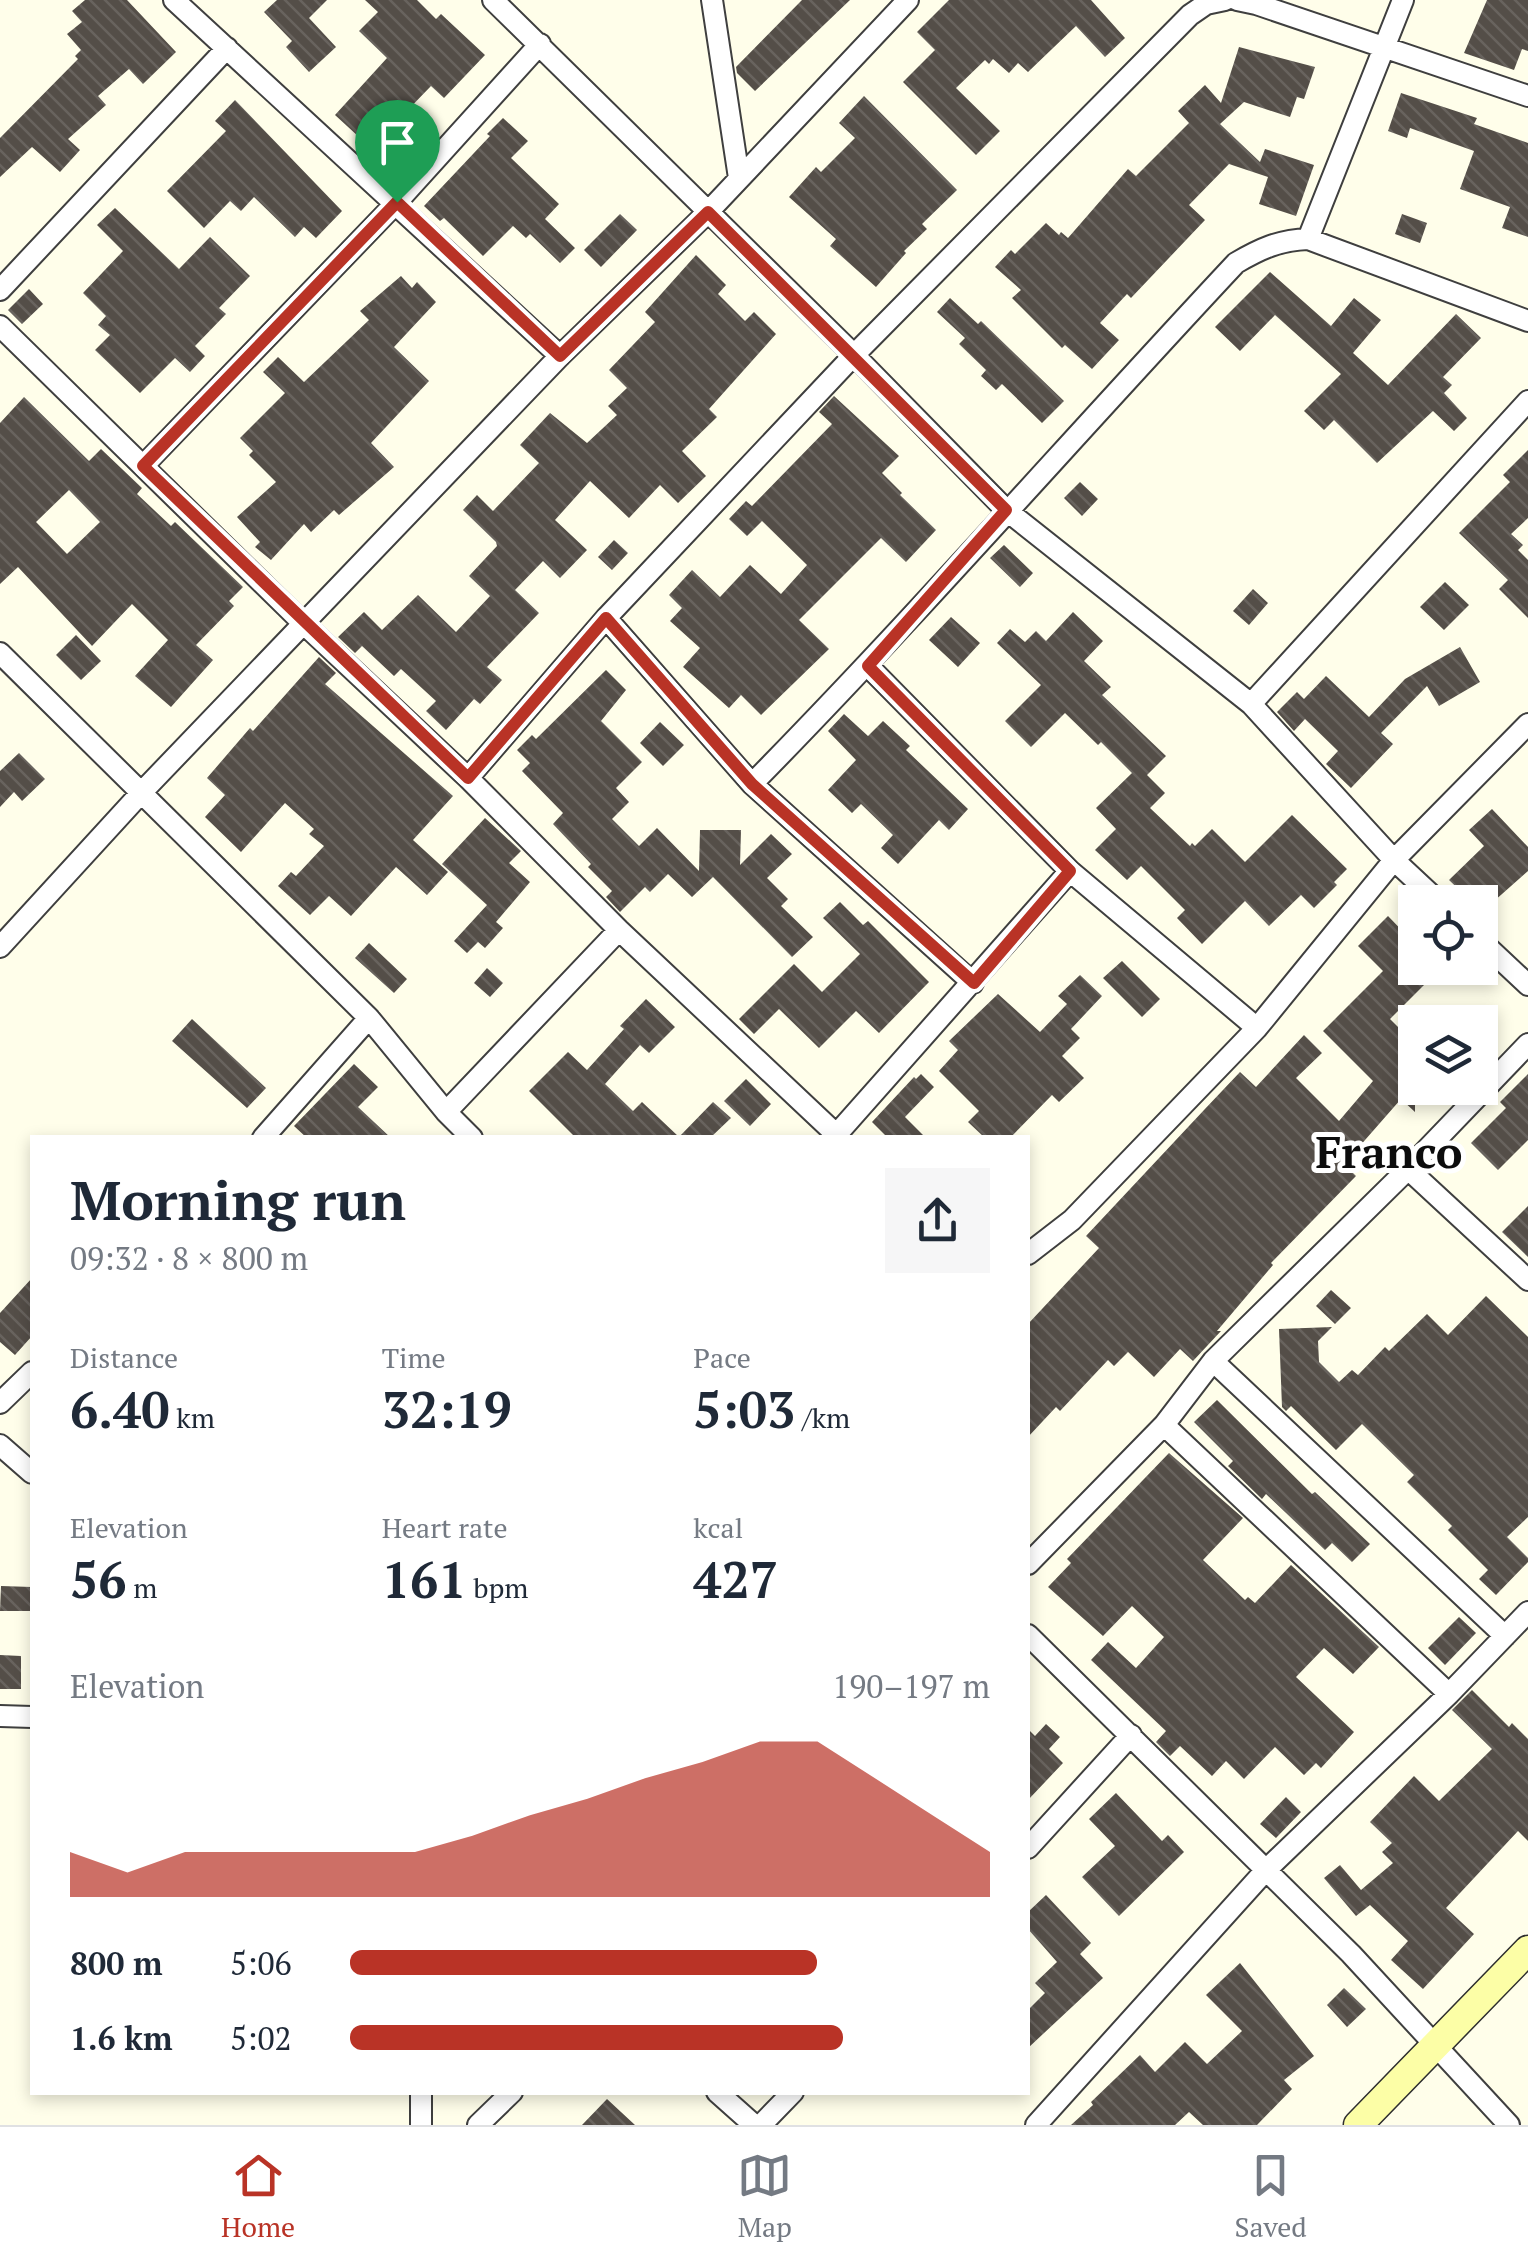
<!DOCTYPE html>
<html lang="en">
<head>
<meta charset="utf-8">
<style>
	body { margin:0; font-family:"PT Serif",serif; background:#f6f6f7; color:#1f2937; height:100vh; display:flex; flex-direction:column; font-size:38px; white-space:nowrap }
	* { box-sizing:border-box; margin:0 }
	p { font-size:32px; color:#747a83 }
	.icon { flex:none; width:55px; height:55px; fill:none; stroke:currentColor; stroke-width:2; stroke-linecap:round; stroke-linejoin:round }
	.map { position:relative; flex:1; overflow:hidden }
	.side { position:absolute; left:30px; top:1135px; width:1000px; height:960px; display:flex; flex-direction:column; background:#fff; border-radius:0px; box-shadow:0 5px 15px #0003 }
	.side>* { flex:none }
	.tools { position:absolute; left:1398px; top:885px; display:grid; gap:20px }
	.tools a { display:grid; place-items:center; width:100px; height:100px; border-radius:0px; background:#fff; box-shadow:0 5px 15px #0003; font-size:50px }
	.pin { position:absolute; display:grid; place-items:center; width:85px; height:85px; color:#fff; margin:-102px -42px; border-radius:50% 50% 50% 0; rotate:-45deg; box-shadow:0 0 10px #0007 }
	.pin .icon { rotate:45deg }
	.round { display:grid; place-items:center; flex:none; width:105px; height:105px; border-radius:0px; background:#f6f6f7 }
	.headline { display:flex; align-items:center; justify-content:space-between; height:170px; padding:0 40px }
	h1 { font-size:55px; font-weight:600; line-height:75px }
	.figures { display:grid; grid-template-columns:repeat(3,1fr); gap:15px; height:170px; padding:10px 40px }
	.figures div { display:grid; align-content:center }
	.figures b { font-size:50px; font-weight:600 }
	.figures small { font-size:28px; font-weight:400 }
	.figures p { font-size:28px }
	.chart { height:280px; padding:20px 40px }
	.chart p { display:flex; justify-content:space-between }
	.chart svg { width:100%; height:180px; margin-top:10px; fill:#b93326; opacity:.7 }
	ul { padding:0 40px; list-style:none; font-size:32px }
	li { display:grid; grid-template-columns:160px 120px 1fr; align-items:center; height:75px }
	li i { height:25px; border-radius:12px; background:#b93326 }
	.tab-bar { display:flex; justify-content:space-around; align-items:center; height:140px; border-top:2px solid #e0e1e3; background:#fff; font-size:28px; color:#747a83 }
	.tab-bar a { display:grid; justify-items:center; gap:5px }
	.tab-bar .current { color:#b93326 }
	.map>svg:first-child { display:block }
</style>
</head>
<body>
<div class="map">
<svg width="1528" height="2125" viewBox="0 0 1528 2125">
	<defs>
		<pattern id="building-back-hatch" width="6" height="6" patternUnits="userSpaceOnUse" patternTransform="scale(2.5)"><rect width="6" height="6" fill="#544e48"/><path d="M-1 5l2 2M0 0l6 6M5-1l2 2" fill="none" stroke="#68635e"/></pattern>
	</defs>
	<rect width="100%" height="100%" fill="#fffeea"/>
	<path fill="url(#building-back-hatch)" fill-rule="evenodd" d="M85,0h42l49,52 -33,32 -14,-15 -31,27 8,9 -38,34 12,11 -20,22 -28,-25 -32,30v-39l78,-79 -3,-3 6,-6 -14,-16 15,-12 -10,-11z
		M277,0h50l-18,18 27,29 -27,25 -23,-25 6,-6 -28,-29z
		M365,0h52l19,19 5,-5 44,41 -41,43 -13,-12 -60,62 -36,-33 52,-57 -28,-27 19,-19z
		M802,0h48l-95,91 -18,-18 -1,-6z
		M949,0h142l34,38 -20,19 -29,-31 -48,46 -10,-9 -9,10 -16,-14 -4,5 -4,-4 -29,28 44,43 -24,24 -73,-73 32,-32 -18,-18z
		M1487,0h41v51l-6,-2 -8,21 -50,-17z
		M1239,47l76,20 -11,32 -7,-2 -7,20 -46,-15 -24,22 40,38 5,-13 49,16 -18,51 -37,-12 9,-27 -39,-13 -40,41 16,15 -74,78 -4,-4 -27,29 19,17 -27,29 -27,-24 -3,3 -50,-50 9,-8 -26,-23 16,-17 4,4 31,-31 13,12 2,-3 7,6 60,-69 8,7 53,-53 -11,-12 27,-26 16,18z
		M1401,93l76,25 -3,6 54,19v94l-26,-9 8,-21 -50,-18 14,-38 -64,-23 -3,10 -19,-7z
		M864,96l93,94 -35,34 5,5 -23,22 2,2 -30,34 -46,-41 6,-7 -47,-42 27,-30 5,5 34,-34 -16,-15z
		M235,100l107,111 -26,27 -12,-11 -9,10 -41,-40 -13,14 -11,-10 -26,27 -37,-37 59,-60 -11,-10z
		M503,118l25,23 -17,17 48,46 -14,15 30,29 -15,15 -30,-29 -4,4 -13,-12 -30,30 -39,-38 -4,3 -16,-15 66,-70 -3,-2z
		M115,208l64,61 31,-32 40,39 -31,32 7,6 -31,32 10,10 -15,16 -15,-14 -35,35 -45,-43 15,-15 -12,-10 8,-9 -23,-23 40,-42 -26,-26z
		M620,214l17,16 -36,37 -17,-17z
		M1402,214l25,9 -7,20 -25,-9z
		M696,255l30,30 -8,9 27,27 9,-9 22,22 -67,75 8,8 -35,34 24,25 -28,27 -18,-18 -31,33 -39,-37 -35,39 32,30 -27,28 -17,-17 -28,29 24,23 -52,54 15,13 -22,24 -6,-5 -28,31 -20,-19 10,-10 -35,-32 -7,7 -32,-30 -7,7 -17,-16 26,-25 18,18 36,-35 38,37 34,-36 -21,-20 28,-30 -1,-4 -33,-32 14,-15 16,16 46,-48 -19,-18 30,-32 37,30 30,-28 -9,-9 19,-18 -18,-18 46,-48 -10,-10z
		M1270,272l61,54 23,-28 27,22 -28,33 35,32 68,-71 25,24 -38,39 9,8 -8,8 23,25 -13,13 -21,-20 -56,52 -43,-43 -10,10 -20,-19 37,-37 -66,-59 -35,36 -25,-24z
		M401,276l11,12 5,-6 19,20 -42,45 35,34 -58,62 23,24 -55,48 -5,-5 -23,22 -7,-8 -33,36 -16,-13 5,-5 -23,-25 39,-35 -27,-27 4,-4 -13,-13 45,-45 -22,-21 15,-15 26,25 65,-62 -9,-9z
		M29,289l14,15 -21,20 -14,-14z
		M950,298l28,26 3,-3 83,80 -22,22 -40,-39 -6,6 -15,-14 5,-6 -27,-26 6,-6 -28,-26z
		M834,396l65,60 -17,17 20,20 -2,2 36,35 -30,32 -25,-24 -82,82 30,29 -68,66 -20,-20 -12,13 -46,-41 17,-19 -30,-27 12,-13 -13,-13 23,-25 28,27 30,-32 31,29 26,-29 -45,-44 -15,15 -18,-17 17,-18 6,5 80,-82 -13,-12z
		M24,397l65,64 12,-12 41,39 -5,6 34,32 4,-4 68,65 -14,14 5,5 -38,39 17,15 -42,47 -36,-31 33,-36 -36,-36 -40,42 -74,-79 -18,17v-161zM69,490l31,32 -33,32 -31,-32z
		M1528,450v68l-17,16 12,11 -5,5 10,10v58l-29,-29 9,-9 -49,-47 51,-51 -7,-7z
		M1080,482l18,17 -16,17 -18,-18z
		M614,540l14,13 -16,17 -14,-13z
		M1004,545l29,28 -13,14 -30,-29z
		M1445,582l24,23 -25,25 -24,-23z
		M1253,589l15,14 -19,22 -16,-14z
		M1073,612l30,29 -19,20 27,26 -9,8 64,61 -19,19 18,18 -15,15 40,38 2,-3 3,3 17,-17 33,33 47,-47 55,54 -13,13 3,3 -23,23 -13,-13 -32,31 -24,-25 -43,43 -25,-26 8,-8 -44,-44 -14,14 -32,-30 21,-21 -20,-21 36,-35 -31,-31 -3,3 -33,-32 -34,34 -26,-26 36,-36 -44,-42 13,-14 15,13 11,-11 10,10z
		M951,617l29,26 -22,24 -29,-27z
		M76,635l25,26 -20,19 -25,-25z
		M1460,647l20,35 -41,24 -12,-20 -46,47 12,11 -42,44 -25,-24 12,-13 -33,-32 -11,12 -17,-19 20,-20 7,7 22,-23 43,41 36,-38z
		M319,657l17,16 -11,11 128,112 -40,44 35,32 -21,23 -31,-28 -45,49 -22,-20 -19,19 -32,-29 13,-14 5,4 28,-30 -15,-12 5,-5 -29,-26 -44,49 -36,-35 20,-22 -18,-17 43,-50 3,3z
		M606,670l20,20 -25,31 41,41 -26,26 13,14 -17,17 27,27 18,-18 42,43 1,-41h41l-1,35 31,-31 21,20 -25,24 21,21 -7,7 32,31 -21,20 -79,-80 -21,20 -24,-23 -18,18 -5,-5 -25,25 -14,-15 6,-6 -24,-24 3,-3 -38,-40 10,-11 -41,-42 8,-8 -13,-13 15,-15 4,4z
		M844,714l24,22 15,-15 27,25 -4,4 62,59 -19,21 -10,-10 -41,44 -17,-16 12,-13 -32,-31 -9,9 -24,-23 28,-30 -28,-29z
		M660,722l24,23 -21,21 -23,-23z
		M19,753l26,26 -23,22 -8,-9 -14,15v-36z
		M1492,809l36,38v24l-35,31h-21l-23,-22 35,-34 -15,-16z
		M485,818l36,33 -12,12 21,19 -34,40 7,6 -18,20 -7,-6 -11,11 -13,-12 33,-36 -45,-41z
		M840,902l23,23 5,-4 61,61 -50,51 -23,-22 -37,37 -40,-39 -25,25 -15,-15 55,-55 28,28 38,-38 -37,-36z
		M1388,916l27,28v24h26l-51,51 25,25v68l-14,-13 -57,65 12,12 -85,87 2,2 -56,66h4l-28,30 -13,-12 -26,28 -26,-25 -14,14 -6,-6 -48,51 -4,-4 -28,30v-113l71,-76 -13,-12 118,-126 36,-38 16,15 48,-52 18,18 -26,25 43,43 34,-40 -50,-50 60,-60 -25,-25z
		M369,943l38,36 -13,14 -39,-35z
		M1122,961l38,38 -18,18 -39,-39z
		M487,968l16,15 -13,14 -16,-14z
		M1080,975l22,21 -31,33 9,9 -18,18 22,22 -25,24 -7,-7 -42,43h-25l-17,-16 11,-11 -40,-40 19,-21 -9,-9 49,-47 42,38 27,-28 -9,-8z
		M646,999l29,28 -26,26 -9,-8 -35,39 28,27 9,-9 37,35 34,-35 18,16 -21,20h-134l-47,-47 39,-39 19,18 37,-41 -4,-3z
		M192,1019l74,69 -19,20 -75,-67z
		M354,1064l24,23 -20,20 33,31h-84l-13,-12z
		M921,1074l13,13 -29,30 21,21h-38l-16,-16 42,-45 2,2z
		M1528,1074v66l-30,30 -27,-27 35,-35 -6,-6z
		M746,1079l25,25 -21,22 -26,-25z
		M1528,1206v51l-26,-25z
		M32,1278v58l-17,19 -15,-13v-29z
		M1331,1290l20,18 -16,16 -19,-18z
		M1486,1296l42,41v180l-21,20 21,21v4l-32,33 -17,-16 9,-9 -40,-40 4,-4 -45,-44 7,-7 -52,-51 -26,26 -45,-44 -5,5 -4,-4 -3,-78 53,-2 -14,14 1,21 20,20 13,-12 6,5 27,-28 4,4 38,-37 21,21z
		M1217,1400l95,94 3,-2 55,52 -18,18 -20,-19 -7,7 -59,-56 -4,5 -34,-33 5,-5 -39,-39z
		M1169,1453l74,65 -40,42 42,40 3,-3 7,6 36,-38 88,82 -26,27 -29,-26 -28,29 58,55 -33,36 -5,-5 -12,12 -29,-28 -31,32 -18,-18 -14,15 -32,-30 -10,10 -14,-14 10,-11 -75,-71 17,-18 28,26 28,-31 -32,-31 -29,30 -55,-49 23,-24 -4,-4z
		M1,1586l31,1v24h-32z
		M1459,1617l17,16 -31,32 -17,-17z
		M0,1655l21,1v33h-21z
		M1472,1690l37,37 3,-4 16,16v102l-10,-10 -72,77 28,26 -51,55 -32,-29 17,-19 -38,-36 -14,11 -32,-38 16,-13 21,25 32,-27 -11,-11 10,-9 -22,-21 44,-46 25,25 53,-52 -40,-39z
		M1046,1724l14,13 -11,12 14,14 -35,37v-71l7,7z
		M1116,1793l46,48 6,-6 16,17 -65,64 -37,-39 33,-31 -26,-27z
		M1286,1797l15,15 -25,26 -16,-14z
		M1046,1895l45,48 -11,11 23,24 -75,70v-38l17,-17 -10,-10 22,-21 -29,-33v-17z
		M1240,1963l74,93 -30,24 8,9 -35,36h-54l-14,-13 -14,13h-104l22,-20 -2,-3 49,-47 15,17 30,-30 22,22 35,-33 -36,-36z
		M1344,1988l22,21 -19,18 -20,-22z
		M607,2099l28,26h-53z"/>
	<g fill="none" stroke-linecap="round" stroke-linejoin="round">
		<g stroke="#3f3f3f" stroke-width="24">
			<path id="street" d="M174,0l386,356
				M493,0l361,355 152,155 245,194 143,156 45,42
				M712,0l27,178
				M1237,0l19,4 272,92
				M1308,239l95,-239
				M0,290l227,-242
				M0,326l304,298 164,154 151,152 221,208
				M143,466l254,-264 143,-158
				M606,618l146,166 221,199
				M0,653l369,365 77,94 26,26
				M868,666l202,205 187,157
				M1251,704l277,-303
				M468,778l138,-160 248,-263 336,-340 16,-11 19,-4
				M752,784c166,-169 322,-348 484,-521 24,-14 43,-23 72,-24l220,82
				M1480,940l48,45
				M0,947l141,-154 419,-437 148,-144 200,-212
				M446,1112l173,-182
				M837,1134l233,-263
				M263,1138l106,-120
				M1408,1169l120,111
				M1028,1254l44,-34 185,-192 137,-168 134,-136
				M1213,1361l292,275
				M0,1403l32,-31
				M1164,1425l285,269
				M0,1445l32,28
				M1028,1564l136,-139 49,-64 195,-192 120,-125
				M1028,1635l323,319 158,171
				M0,1716l32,1
				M1028,1848l103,-113
				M717,2092l37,33
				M421,2125v-33
				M478,2125l34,-33
				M761,2125l32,-33
				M1036,2125l230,-255 183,-176 79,-82"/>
		</g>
		<g stroke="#2e2e2e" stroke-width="31">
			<path id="secondary" d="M1358,2125l170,-175"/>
		</g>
		<use href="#street" stroke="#fff" stroke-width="20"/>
		<use href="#secondary" stroke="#fcfea6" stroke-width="28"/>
	</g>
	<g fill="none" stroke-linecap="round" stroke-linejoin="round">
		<g stroke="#fff" stroke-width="20">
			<path id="route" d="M397,202l163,154 148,-144 298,298 -138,156 202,205 -96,112 -222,-199 -146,-166 -138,160 -325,-312z"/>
		</g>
		<use href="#route" stroke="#b93326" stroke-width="12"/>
	</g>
	<g text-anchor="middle" stroke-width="10" stroke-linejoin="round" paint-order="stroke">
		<g font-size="45" font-weight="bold" fill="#0c0c0c" stroke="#fff">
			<text x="1389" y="1168">Franco</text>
		</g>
	</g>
</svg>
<div class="tools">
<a><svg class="icon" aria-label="locate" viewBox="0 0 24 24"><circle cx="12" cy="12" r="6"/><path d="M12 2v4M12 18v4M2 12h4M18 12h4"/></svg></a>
<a><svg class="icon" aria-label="layers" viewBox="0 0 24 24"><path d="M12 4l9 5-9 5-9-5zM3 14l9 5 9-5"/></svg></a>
</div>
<div class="pin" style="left:397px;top:202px;background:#1e9e55"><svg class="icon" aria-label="arrive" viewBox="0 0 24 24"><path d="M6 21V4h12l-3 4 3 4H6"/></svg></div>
<section class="side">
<div class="headline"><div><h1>Morning run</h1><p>09:32 · 8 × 800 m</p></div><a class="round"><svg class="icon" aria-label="share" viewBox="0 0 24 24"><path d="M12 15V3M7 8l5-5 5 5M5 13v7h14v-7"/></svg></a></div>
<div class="figures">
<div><p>Distance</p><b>6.40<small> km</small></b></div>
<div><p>Time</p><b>32:19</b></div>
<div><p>Pace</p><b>5:03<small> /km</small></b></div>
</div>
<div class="figures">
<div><p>Elevation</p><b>56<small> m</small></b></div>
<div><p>Heart rate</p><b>161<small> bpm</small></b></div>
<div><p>kcal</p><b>427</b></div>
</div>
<div class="chart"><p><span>Elevation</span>190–197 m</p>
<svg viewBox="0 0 160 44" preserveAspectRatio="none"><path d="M0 44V33L10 38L20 33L30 33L40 33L50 33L60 33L70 29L80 24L90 20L100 15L110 11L120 6L130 6L140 15L150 24L160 33V44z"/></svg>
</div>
<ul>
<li><b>800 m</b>5:06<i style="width:73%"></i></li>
<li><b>1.6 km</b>5:02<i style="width:77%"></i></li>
</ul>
</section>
</div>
<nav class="tab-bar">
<a class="current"><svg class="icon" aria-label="home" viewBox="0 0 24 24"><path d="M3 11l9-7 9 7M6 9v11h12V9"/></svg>Home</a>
<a><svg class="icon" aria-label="map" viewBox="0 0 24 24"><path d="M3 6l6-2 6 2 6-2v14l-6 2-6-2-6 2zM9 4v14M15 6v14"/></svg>Map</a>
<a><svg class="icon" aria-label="saved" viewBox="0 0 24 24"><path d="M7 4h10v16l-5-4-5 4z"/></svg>Saved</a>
</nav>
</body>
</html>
